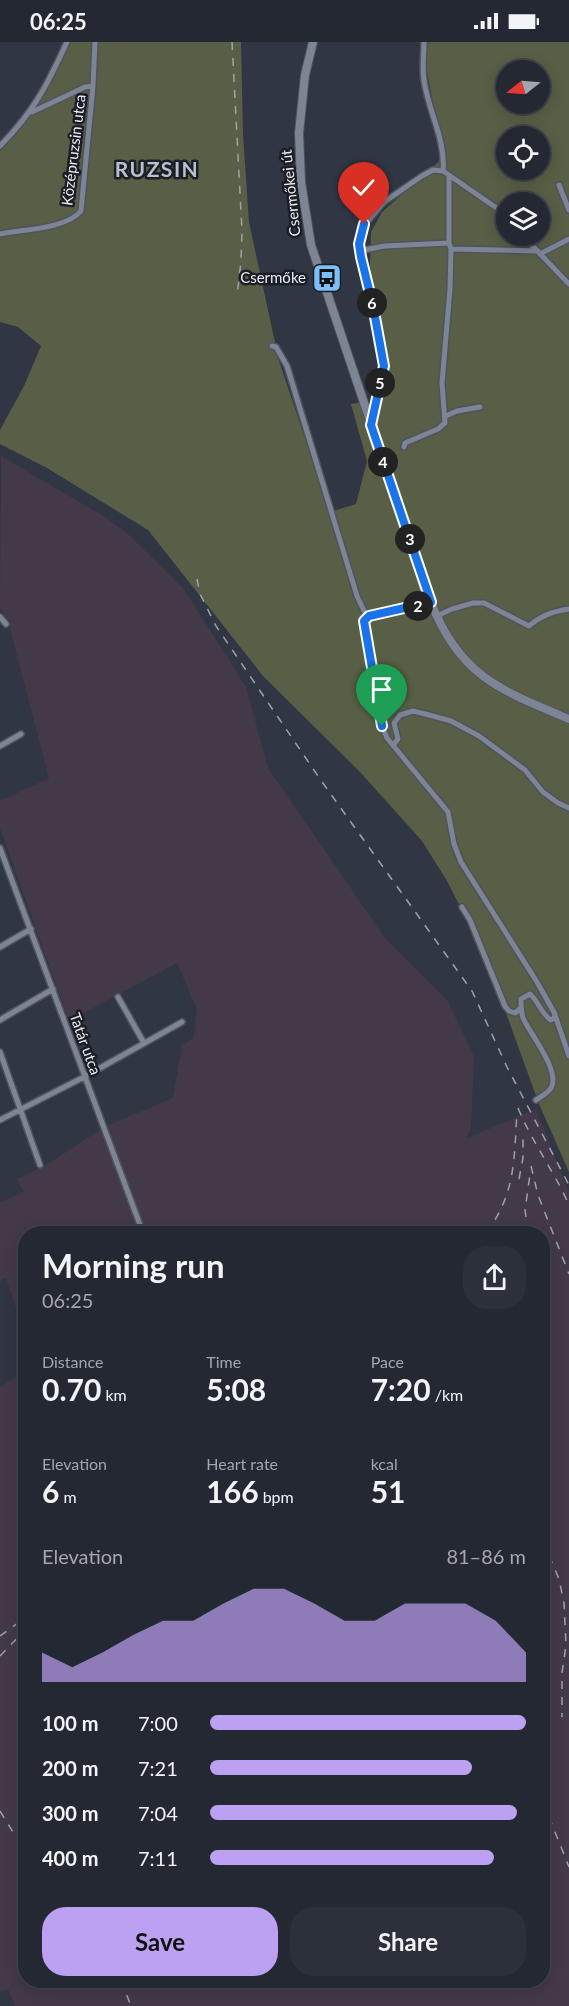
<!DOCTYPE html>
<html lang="en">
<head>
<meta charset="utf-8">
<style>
	body { margin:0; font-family:Lato,sans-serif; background:#2c303a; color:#f1f3f6; height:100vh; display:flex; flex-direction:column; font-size:22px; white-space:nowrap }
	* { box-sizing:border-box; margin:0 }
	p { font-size:20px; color:#a3a6ac }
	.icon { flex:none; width:33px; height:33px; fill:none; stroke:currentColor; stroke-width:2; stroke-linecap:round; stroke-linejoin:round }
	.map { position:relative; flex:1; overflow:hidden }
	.sheet { position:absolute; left:18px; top:1184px; width:532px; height:762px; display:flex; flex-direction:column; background:#242832; border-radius:24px; box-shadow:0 3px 15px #0003,0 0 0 2px #41444d }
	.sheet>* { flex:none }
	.needle { width:39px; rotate:253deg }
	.buttons { position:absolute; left:496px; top:18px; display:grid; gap:12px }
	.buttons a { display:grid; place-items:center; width:54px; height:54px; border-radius:50%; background:#242832; box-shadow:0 3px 15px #0003,0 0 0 2px #41444d; font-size:30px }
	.pin { position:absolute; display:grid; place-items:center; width:51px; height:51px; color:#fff; margin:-62px -26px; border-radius:50% 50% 50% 0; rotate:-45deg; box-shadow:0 0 6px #0007 }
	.pin .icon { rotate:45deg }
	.km { position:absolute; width:30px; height:30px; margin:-15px; border-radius:50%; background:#222; color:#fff; font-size:16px; line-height:30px; text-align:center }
	.round { display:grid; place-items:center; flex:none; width:63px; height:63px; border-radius:24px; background:#2c303a }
	.headline { display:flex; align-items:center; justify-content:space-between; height:102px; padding:0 24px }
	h1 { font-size:33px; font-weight:700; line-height:45px }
	.figures { display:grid; grid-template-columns:repeat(3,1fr); gap:9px; height:102px; padding:6px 24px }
	.figures div { display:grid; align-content:center }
	.figures b { font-size:30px; font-weight:700 }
	.figures small { font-size:16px; font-weight:400 }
	.figures p { font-size:16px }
	.chart { height:168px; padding:12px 24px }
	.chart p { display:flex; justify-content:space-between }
	.chart svg { width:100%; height:108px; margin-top:6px; fill:#bca0f2; opacity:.7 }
	.button { display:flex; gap:12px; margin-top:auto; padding:12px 24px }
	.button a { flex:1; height:69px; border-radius:24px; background:#bca0f2; color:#111; font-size:24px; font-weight:700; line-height:69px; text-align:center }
	.button a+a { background:#2c303a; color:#f1f3f6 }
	ul { padding:0 24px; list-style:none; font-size:20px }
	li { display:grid; grid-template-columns:96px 72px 1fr; align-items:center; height:45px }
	li i { height:15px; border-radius:8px; background:#bca0f2 }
	.status { display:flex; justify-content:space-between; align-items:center; height:42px; padding:0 30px; background:#242832; direction:ltr }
	.status svg { height:16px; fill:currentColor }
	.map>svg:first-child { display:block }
</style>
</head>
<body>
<div class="status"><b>06:25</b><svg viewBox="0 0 49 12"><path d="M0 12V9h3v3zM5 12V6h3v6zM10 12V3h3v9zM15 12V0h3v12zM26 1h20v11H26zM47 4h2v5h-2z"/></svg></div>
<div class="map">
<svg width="569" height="1964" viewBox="0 0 569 1964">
	<rect width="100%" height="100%" fill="#303643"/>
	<path fill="#443949" d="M1,414l104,61 22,16 57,56 62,98 22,81 117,170 62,62 27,56 -3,73 -4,9 69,-29 33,83v814h-554l-7,-17 -8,2v-604l25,-16 1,609h517v-747h-517l-1,102 -19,-57 -6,3v-79l24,-10 -7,-13 29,-14 60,-39 67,-28 9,-53 11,-6 4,-29 -20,-47 -108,58 -69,-193v-27l49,-23 -40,-153 -9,-17z"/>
	<path fill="#585f46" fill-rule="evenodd" d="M69,0h172l2,92 6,88 30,139 51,151 26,-8 11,-43 -16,-57 12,-2 7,21 11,-46 2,-24 -13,-86 1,-35 11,-20 62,-55 -23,-115h148v1130l-30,-68 -36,-99 -35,-83 -21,-41 -25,-40 -62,-69 -97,-96 -115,-146 -101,-62 -47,-24v-14l24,-44 17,-40 -23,-19 -18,-5v-171l15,-16 32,-44 18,-45zM507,28h33v34h-33zM507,94h33v34h-33zM507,160h33v34h-33z"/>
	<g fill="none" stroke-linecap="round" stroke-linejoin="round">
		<g stroke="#4e535e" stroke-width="8">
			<path id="minor" d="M32,70l53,-25 8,-1
				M0,104c33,-33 48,-62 67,-104
				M443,129l55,38 9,10
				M449,134v67
				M559,143l10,25
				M0,192c24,-5 66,-5 81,-23l12,-125 2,-44
				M523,194l46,48
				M360,209l24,-5 65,-3 2,6 87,2
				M540,212l29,-15
				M272,304l4,1 11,19 70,230 8,17 4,3
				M446,374l11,-5 23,-4
				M371,381l13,-57 -25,-122 6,-20 19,-22 38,-26 11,-6 10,1c3,-32 -15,-60 -19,-91 -2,-12 0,-26 0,-38
				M404,405l1,-4 33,-14 7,-6 -3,-40 8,-94 1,-40
				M431,560l-62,14 -5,5 18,105 5,12 61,74 6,32 7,18 76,120 18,32 -1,4 -3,2c-10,-6 -12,-18 -21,-26l-9,5c0,7 0,13 2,19 7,16 38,53 28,70 -3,5 -11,9 -15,12
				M0,575l6,7
				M438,577l3,-5 11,-5 21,-6h11l45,23c11,-10 25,-15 40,-17
				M394,702l4,-5 -4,-16 6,-8 13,-4 20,5 18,5 28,15 46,34 18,22 15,11 11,5
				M0,704l21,-12
				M0,806l143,385
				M462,865l8,13 35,86 4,5 6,2 6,-5
				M0,905l31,-18
				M118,955l26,46
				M555,973l14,41
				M0,978l53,-31
				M0,1010l40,113
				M0,1078l84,-43 98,-55"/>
		</g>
		<g stroke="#4e535e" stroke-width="10">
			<path id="secondary" d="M313,0l-8,33 -6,58 2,49 10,63 120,357c28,74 71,89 138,117"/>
		</g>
		<use href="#minor" stroke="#7d8493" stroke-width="5"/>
		<use href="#secondary" stroke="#7d8493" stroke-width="8"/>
		<path stroke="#9da2ac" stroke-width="1.5" stroke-dasharray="8 8" stroke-linecap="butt" d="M232,0l10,189 -1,30 -4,35
			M197,537l3,15 16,32 104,153 152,212 35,76 62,118
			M518,1066c14,34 36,63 51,97
			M531,1124l7,29 31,79
			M519,1137l4,-21v-20
			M486,1191c30,-39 28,-75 31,-121
			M528,1191l-3,-23 5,-36
			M546,1244l5,11
			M543,1499l16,38 5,24 2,42 -4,28v44
			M543,1536l6,16
			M0,1594l26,-19
			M0,1614l26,-27
			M543,1760l26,65
			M0,1769l26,42
			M102,1938l5,8
			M121,1938l10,26"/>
	</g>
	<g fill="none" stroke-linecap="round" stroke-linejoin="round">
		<g stroke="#fff" stroke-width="12">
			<path id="route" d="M364,182l-5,20 2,13 12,49 11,60 -13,59 60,177 -62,14 -5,5 18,105"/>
		</g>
		<use href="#route" stroke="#1a73e8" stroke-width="8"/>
	</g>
	<defs>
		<g id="bus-square" transform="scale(1.5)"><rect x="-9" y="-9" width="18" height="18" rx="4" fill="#7dbef9" stroke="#1b1e24"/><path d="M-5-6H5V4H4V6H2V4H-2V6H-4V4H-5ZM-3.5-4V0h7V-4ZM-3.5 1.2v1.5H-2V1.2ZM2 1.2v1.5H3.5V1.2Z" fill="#111"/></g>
	</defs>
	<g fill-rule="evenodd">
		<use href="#bus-square" x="327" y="236"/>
	</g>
	<g text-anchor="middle" stroke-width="5" stroke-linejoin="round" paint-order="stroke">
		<g font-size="15" fill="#e9edf6" stroke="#1b1e24">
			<text transform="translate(74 108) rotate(-83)" y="5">Középruzsin utca</text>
			<text transform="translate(291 151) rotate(-96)" y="5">Csermőkei út</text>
			<text transform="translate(85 1002) rotate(70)" y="5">Tatár utca</text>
		</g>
		<g font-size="15" fill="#e9edf6" stroke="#1b1e24" text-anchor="end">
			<text x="306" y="241">Csermőke</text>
		</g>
		<g font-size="21" font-weight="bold" letter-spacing="1.5" fill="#b8c0d0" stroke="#1b1e24">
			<text x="157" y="135">RUZSIN</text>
		</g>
	</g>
</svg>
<div class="buttons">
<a><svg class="needle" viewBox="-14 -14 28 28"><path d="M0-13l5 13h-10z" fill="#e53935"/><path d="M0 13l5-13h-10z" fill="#a3a6ac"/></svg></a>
<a><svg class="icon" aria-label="locate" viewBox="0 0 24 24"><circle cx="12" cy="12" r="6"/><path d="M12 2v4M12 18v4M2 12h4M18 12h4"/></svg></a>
<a><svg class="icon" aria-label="layers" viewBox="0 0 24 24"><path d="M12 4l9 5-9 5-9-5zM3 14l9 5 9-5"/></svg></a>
</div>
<div class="pin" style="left:382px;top:684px;background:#1e9e55"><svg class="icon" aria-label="arrive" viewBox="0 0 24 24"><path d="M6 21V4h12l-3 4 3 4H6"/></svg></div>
<div class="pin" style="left:364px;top:182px;background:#d93025"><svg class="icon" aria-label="check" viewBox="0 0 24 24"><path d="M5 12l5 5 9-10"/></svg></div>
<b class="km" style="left:418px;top:564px">2</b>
<b class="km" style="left:410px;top:497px">3</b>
<b class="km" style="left:383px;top:420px">4</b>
<b class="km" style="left:380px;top:341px">5</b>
<b class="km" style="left:372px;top:261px">6</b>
<section class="sheet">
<div class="headline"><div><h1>Morning run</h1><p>06:25</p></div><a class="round"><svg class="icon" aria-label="share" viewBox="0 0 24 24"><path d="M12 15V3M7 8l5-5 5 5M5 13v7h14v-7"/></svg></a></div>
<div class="figures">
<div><p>Distance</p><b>0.70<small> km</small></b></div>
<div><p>Time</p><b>5:08</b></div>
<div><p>Pace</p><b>7:20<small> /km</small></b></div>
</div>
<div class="figures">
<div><p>Elevation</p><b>6<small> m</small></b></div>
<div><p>Heart rate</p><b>166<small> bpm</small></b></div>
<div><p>kcal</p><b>51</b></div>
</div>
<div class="chart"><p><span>Elevation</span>81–86 m</p>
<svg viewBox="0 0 160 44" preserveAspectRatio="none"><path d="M0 44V32L10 38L20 32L30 25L40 19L50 19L60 12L70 6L80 6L90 12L100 19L110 19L120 12L130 12L140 12L150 19L160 32V44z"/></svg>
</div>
<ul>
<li><b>100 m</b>7:00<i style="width:100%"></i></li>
<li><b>200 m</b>7:21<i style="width:83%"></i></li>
<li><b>300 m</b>7:04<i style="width:97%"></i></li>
<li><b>400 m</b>7:11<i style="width:90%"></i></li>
</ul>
<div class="button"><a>Save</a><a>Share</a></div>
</section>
</div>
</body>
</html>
